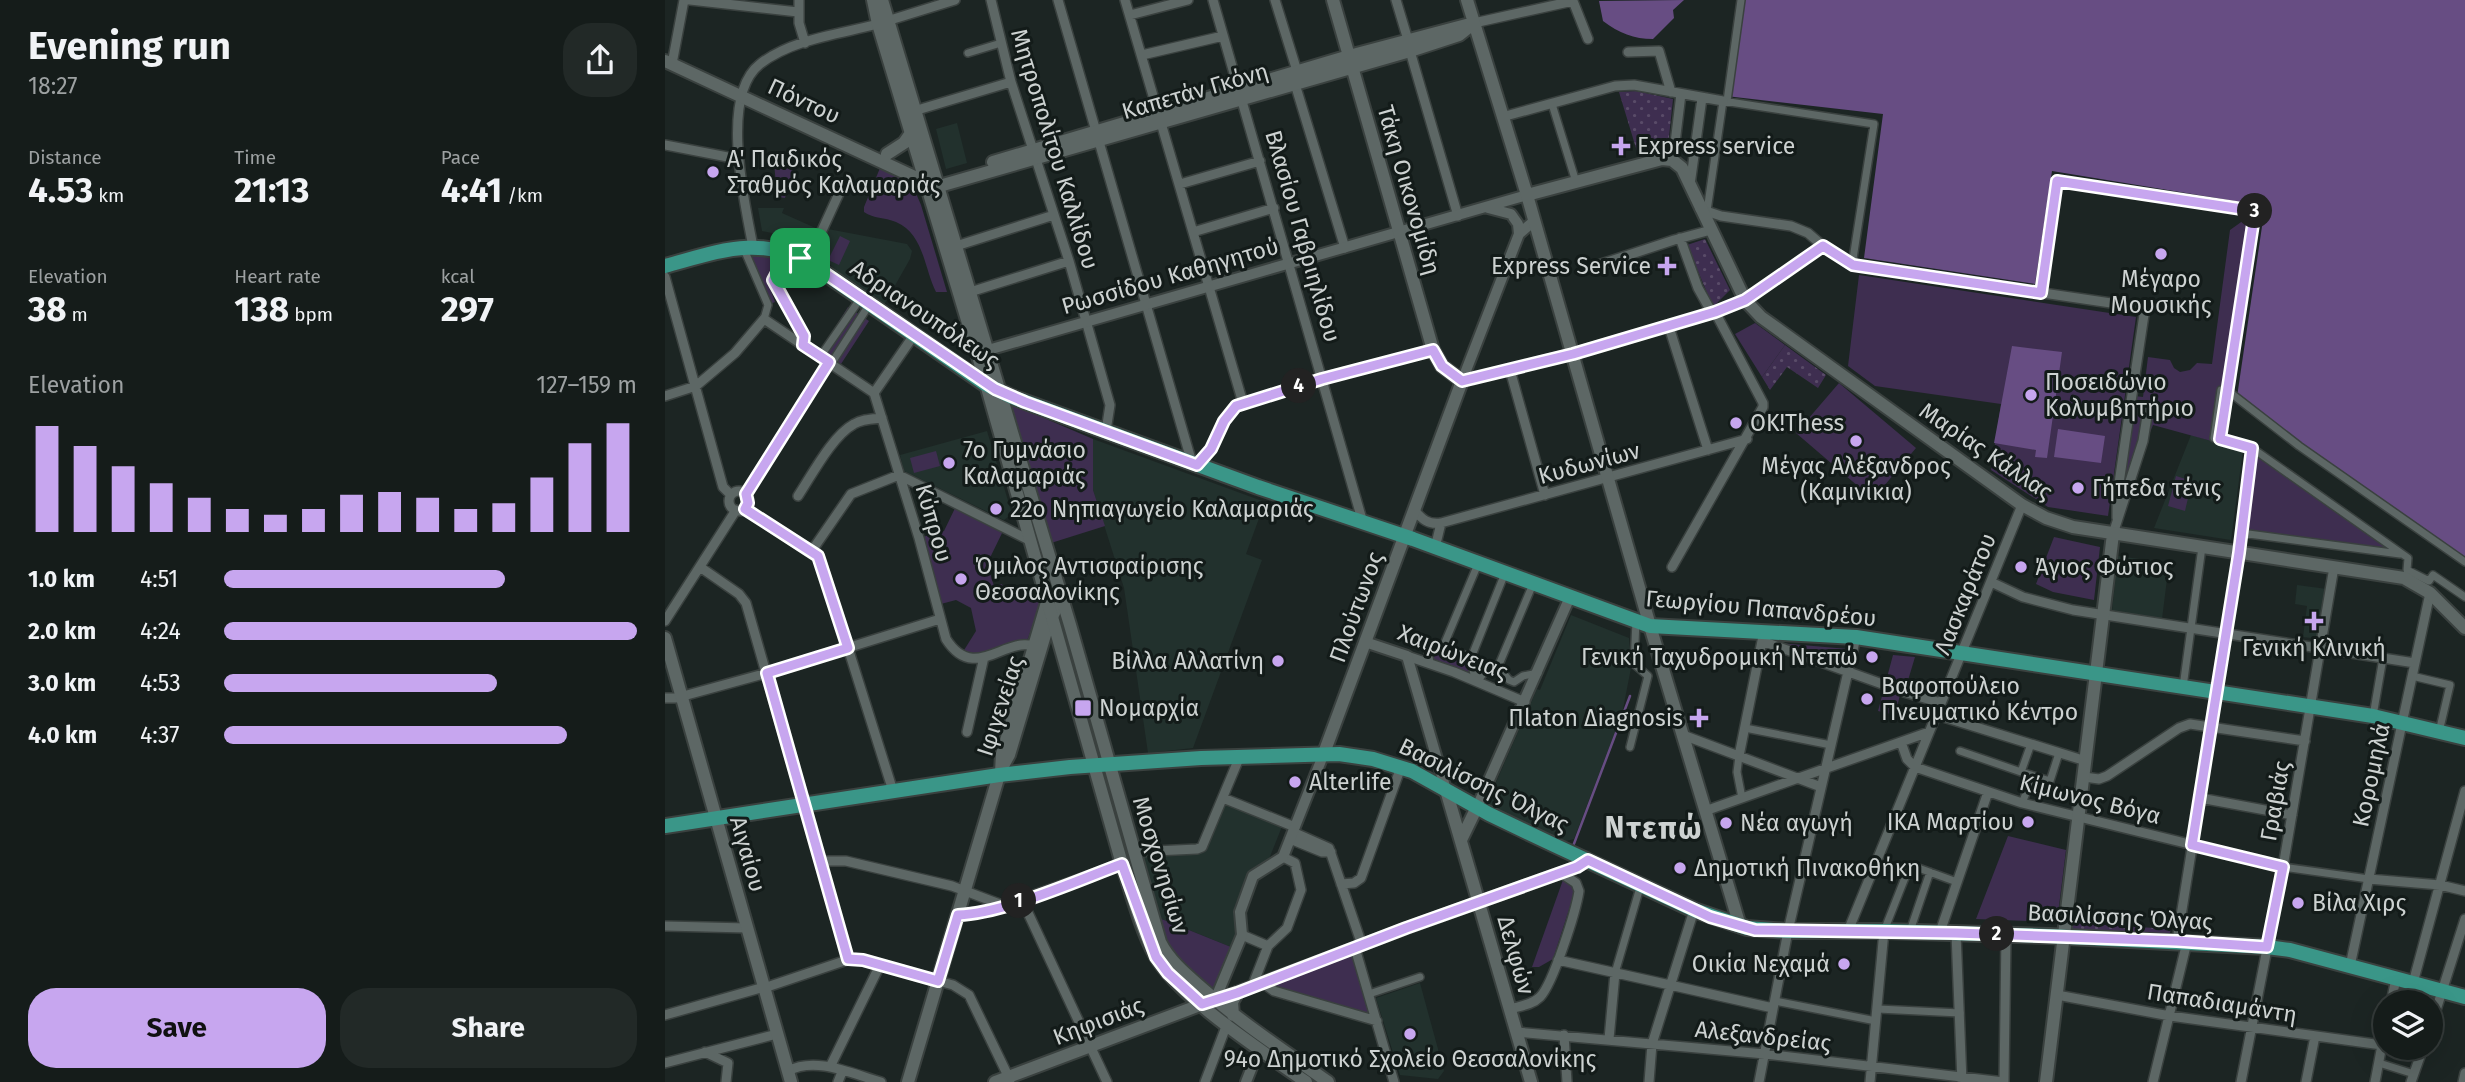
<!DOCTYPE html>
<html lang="en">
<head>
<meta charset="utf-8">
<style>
	body { margin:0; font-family:"Fira Sans",sans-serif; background:#222927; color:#f1f3f6; height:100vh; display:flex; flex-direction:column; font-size:26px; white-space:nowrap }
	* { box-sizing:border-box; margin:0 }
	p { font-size:23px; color:#9da1a2 }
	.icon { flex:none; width:38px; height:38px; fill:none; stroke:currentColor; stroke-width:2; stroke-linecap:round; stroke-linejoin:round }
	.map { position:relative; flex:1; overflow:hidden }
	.details { display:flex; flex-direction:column; background:#151c1a; width:665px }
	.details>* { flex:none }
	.controls { position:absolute; left:1708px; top:990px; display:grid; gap:14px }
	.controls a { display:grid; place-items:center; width:70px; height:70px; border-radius:50%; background:#151c1a; box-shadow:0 7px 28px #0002,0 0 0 2px #343a39; font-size:35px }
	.pin { position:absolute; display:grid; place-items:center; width:60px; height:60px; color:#fff; margin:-30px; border-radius:14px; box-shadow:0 4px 10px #0006 }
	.km { position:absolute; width:35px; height:35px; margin:-18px; border-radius:50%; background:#222; color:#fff; font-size:19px; line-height:35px; text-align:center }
	.round { display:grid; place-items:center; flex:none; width:74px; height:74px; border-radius:28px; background:#222927 }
	.overview { display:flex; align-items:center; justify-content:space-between; height:119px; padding:0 28px }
	h1 { font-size:38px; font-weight:700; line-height:52px }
	.figures { display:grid; grid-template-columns:repeat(3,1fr); gap:10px; height:119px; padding:7px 28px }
	.figures div { display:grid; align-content:center }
	.figures b { font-size:35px; font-weight:700 }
	.figures small { font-size:19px; font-weight:400 }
	.figures p { font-size:19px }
	.chart { height:196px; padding:14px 28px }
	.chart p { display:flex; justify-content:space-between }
	.chart svg { width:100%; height:126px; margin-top:7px; stroke:#c7a6ef; stroke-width:6 }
	.primary-button { display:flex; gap:14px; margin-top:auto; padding:14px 28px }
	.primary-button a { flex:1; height:80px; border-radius:28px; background:#c7a6ef; color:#111; font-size:28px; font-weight:700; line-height:80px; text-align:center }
	.primary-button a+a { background:#222927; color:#f1f3f6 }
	ul { padding:0 28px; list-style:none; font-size:23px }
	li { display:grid; grid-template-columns:112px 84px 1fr; align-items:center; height:52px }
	li i { height:18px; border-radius:9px; background:#c7a6ef }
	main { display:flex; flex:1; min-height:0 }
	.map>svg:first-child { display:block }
</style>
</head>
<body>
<main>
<section class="details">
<div class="overview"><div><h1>Evening run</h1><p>18:27</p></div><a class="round"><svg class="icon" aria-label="share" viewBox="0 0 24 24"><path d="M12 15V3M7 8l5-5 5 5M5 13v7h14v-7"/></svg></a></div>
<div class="figures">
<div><p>Distance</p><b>4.53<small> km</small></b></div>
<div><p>Time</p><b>21:13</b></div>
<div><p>Pace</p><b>4:41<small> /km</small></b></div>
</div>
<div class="figures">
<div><p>Elevation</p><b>38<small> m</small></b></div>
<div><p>Heart rate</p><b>138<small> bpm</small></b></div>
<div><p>kcal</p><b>297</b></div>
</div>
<div class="chart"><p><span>Elevation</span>127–159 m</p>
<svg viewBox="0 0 160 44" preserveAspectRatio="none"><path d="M5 44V7M15 44V14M25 44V21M35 44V27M45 44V32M55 44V36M65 44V38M75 44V36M85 44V31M95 44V30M105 44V32M115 44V36M125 44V34M135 44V25M145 44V13M155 44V6"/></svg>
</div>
<ul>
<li><b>1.0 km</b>4:51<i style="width:68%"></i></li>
<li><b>2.0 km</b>4:24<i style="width:100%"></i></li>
<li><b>3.0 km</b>4:53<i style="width:66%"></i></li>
<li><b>4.0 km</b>4:37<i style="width:83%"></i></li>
</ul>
<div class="primary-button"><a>Save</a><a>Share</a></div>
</section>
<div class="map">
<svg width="1800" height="1082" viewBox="0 0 1800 1082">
	<defs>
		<pattern id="grass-dots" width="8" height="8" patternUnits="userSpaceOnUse" patternTransform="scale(1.75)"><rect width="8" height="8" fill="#3e2e50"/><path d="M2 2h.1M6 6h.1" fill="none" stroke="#594b68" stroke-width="1.8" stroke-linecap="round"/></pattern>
	</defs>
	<rect width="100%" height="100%" fill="#1c2523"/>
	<path fill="#22312d" d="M292,123l10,40 -21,6 -10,-40z
		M93,208h26l-2,5 38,17 -9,17 -24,-11 -25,-5z
		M163,229l79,15 5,7 -2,8 -26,46 -48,-34 -18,-19z
		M322,431l25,83 -8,6 -100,-49 -4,-16z
		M1526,435l52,15 -12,90 -77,-12z
		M428,439l172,63 -19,52 16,6 -69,188 -45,5 -24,-165 -31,-98z
		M1453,556l51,7 -7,56 -50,-8z
		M1632,585l30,4 -8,50 -16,-2 4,-31 -12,-2z
		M906,615l58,23 2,30 -9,46 -48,125 -15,4 -73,-38 51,-116 3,1z
		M562,802l56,22 -14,35 -20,12 -15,37 4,18 -7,21 -72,-29 -16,-61 62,-5z
		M755,983l24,88 -6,8 -38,-4 -24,-77z"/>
	<path fill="url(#grass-dots)" d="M971,91l37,8 -5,47 -10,7 -19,5 -20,-66z
		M1040,239l25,51 -17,17 -26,-62z
		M1120,345l41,30 -8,13 -31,-21 -17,23 -8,-13z
		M1406,923l100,6 -2,7 -99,-4z"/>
	<path fill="#3e2e50" d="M109,162l19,9 -8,27 -8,-1z
		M215,168l32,16 9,21 26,87h-11c-12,-24 -12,-58 -40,-70 -12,-5 -22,-3 -32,-10v-5z
		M1586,215l-36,227 -62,-17 -36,89 18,-118 8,1 5,-40 22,3 4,8 6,4 10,-2 7,-7 15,1 18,-134z
		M175,236l10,5 -11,24 -11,-5z
		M81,254l18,1 16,5 -13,20 8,22 -7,3z
		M1194,275l277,42 -28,199 -60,-9 -57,-37 10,-66 -126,-18 -27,-20z
		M183,307l21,14 -28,43 -20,-14z
		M1090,323l30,22 -23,32 -27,-43z
		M1174,383l77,65 -43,51 -77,-66z
		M344,403l84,36v51l12,36 -54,17z
		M1587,448l152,107 -163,-22z
		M271,451l4,15 -26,7 -4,-15z
		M1511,476l16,5 -7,30 -17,-5z
		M292,504l48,23 -21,43 6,3 4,13 8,-2 5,15h35l-16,45 -42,13 -23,-2 15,-24 -5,-23 -15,-8 -19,5 -18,-67 25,-7z
		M1389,537l46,10 -6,53 -41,-8 -17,-8z
		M1114,643l69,6 -3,16z
		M780,650l24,10 1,13 -39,-15z
		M1228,655l22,2 -9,30h-4l-7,28 -17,-4z
		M1343,836l58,14 -9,72 -81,-3z
		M899,877l12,11 -23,71 -14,8h-7z
		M494,918l72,29 -19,47 -43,-44z
		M690,948l22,73 -114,-38z"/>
	<path fill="#674d83" d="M1019,0l-11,10 1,8 -21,21c-19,0 -34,-6 -50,-18l-4,-20z
		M1077,0h723v559l-166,-114 -62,-48 28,-191 -213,-35 -17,113 -171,-26 19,-144 -157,-18z
		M1347,346l50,6 -15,106 -12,-1 1,-7 -42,-7z
		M1393,429l47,7 -4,27 -47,-6z"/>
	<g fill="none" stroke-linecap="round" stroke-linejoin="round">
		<path stroke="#674d83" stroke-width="2.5" d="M907,849l58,-153"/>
		<g stroke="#3a413f" stroke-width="10">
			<path id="pedestrian" d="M303,53l33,-10
				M1062,101l14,-101
				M887,104l24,78
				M1042,211l16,-110 151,23 -22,141
				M78,247l25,58 -4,14
				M122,253l-14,27 31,56v9
				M1376,293l16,-112 198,30 -30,183 -5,45
				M155,357l40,-58
				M166,364l38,-59
				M1576,533l159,21
				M1574,553l13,-105
				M1800,562l-166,-116 -71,-55 -7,-1 -7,48 38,10 156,110 -1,12 22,11 4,-6 32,22
				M840,573l-34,85 17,9h10l11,13 5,2 9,-6 15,-3
				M778,647l35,-83
				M765,663l-2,-12 17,-5 26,12 3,17 6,3 8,-11
				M833,667l35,-83
				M1747,676l38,9 -11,47
				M1220,685l19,7
				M1518,687l19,-140
				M1708,716l10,-58
				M1080,728l86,17
				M965,747l18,-71 -14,-12 2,-43
				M1295,751l61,21 10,-28
				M1074,756l-2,16 5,26
				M1356,772l29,9 9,-28
				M1357,803l11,-27
				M1618,867l86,12
				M1219,931l26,-66 47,17
				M1245,931l20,-59
				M950,973l26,-89
				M704,994l51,-17
				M1110,1001l101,20
				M1213,1009l82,4
				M1714,1063l35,11"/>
		</g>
		<g stroke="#3a413f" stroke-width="12">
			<path id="minor" d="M25,0l108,12
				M134,0v23l6,20
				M326,0l20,82 58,179 41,144 -4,26
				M393,0l134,463
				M460,0l118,403
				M548,0l150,523
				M610,0l22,71
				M731,0l12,40
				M465,15l58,-15
				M222,21l68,-21
				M809,23l99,-22 15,38
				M745,51l48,165
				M963,52l31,-1 12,41
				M477,55l81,-19
				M7,64l12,-64
				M630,84l50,164
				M249,111l97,-29
				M837,117l113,-31 19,-1 89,16
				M0,145l73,14
				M993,160l17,-17 6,-49
				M515,184l80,-23
				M1025,185l12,-87
				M1035,209l21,7 70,10 17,7 15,13 29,19 293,43 -15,100
				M528,232l81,-24
				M1015,238l18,50 14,25
				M291,246l98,-31
				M88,247c-8,-44 -34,-151 7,-183 32,-25 80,-30 118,-40
				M144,263l5,-15 27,-59
				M930,266l79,-26 37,-10
				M0,277l58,210 8,8
				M305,292l99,-31
				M1004,327l39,123
				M845,370l35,125
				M797,381l111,-28 142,-41 30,-12 78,-54
				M209,393l45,145 27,101c28,44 58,-2 87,7
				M209,393l40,-58
				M0,396l31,-10 39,-33 29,-34 110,74
				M532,465l14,-16 13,-28 12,-15 86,-28 111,-28
				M64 501a10 10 0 1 1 20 0a10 10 0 1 1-20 0Z
				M81,494l83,-132
				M133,496c14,-21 34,-60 56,-72 8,-5 18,-5 28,-6
				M80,509l75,50 73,232
				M749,510c8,9 14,15 27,13l306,-84
				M1448,534l30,-93 5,-31 -18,-2 -13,89v21
				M770,548l6,-25
				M146,552l40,-58 48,-19 132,66
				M35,567l39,27 7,9 102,356
				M1007,567l91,-160v-4l-48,-91
				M1326,582l32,15 50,13 342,53
				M0,621l71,-111
				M1097,641l123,44
				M742,656l47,16 71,30
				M1239,692l37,11
				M0,698h11l91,-25 173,-54
				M1272,715l149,46
				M302,732l17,-75
				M1018,735l138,52
				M1236,742l6,17 8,8 107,36 261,64
				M1074,756l24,-120
				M1419,777l15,2 8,-3 72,-48 11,-4 115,17
				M558,798l72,29
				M1535,798l92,17
				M1040,811l224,-79
				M628,832l36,16 33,97
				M625,839l32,13h9
				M469,852l63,-3 5,-2 38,-91
				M156,861h25l106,25 53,20
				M1704,879l71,6 25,6
				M676,884l13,-1 7,-5 40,-111
				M357,900l85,182
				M293,915l39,-7 125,-44
				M0,926l82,2
				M1183,931l174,-426
				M1275,932l48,-140
				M1291,933l6,149
				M577,935l26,11
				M1512,941l62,-388
				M690,948l39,134
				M893,960l215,48
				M1685,966l80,-373
				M598,983l11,8 103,30
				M1748,983l52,-192
				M587,987l16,-41 19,-18 14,-38 -6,-27 -12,-6
				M99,988l89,-30 100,27 16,10 41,85
				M1392,995l113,21 212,29
				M1726,1003l5,-25
				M845,1009c10,-3 22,-4 30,-12 13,-13 36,-86 39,-106l-3,-8 -15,-10
				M0,1015l99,-28
				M1766,1026l34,-107
				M851,1032l249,22 239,28
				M899,1035l3,47
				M944,1039l6,-66
				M40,1052l23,11 -2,19
				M0,1063l112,-29
				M165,1067l50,-102
				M123,1071c28,-15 64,3 93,11
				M173,1082l4,-10
				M540,1082l22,-58
				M984,1082l3,-38 42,-134
				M1094,1082l29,-151 68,-294
				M1205,1082l14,-151
				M1339,1082l2,-147
				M1488,1082l34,-140
				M1576,1082l42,-215 51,-300
				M1641,1082l9,-46
				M1710,1082l10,-53
				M1746,1082l12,-34
				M1798,1082l2,-9"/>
		</g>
		<g stroke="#3a413f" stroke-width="14">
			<path id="tertiary" d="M823,208l23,6 7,10 1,10
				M323,350l539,-155
				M797,381l57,-147 15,-13
				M700,642l42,14 39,134
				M335,772l1,-18 46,-155
				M334,775l11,-20 39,-130 13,-26
				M812,807l93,-210
				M550,1000l192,-72 170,-61 11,-7
				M550,1000l27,-65 -2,-23 13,-36 30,-19 41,-104
				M581,1082l13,-33"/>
		</g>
		<g stroke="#3a413f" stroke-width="16">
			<path id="secondary" d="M208,0l5,24 102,339 142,501c10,29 18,63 33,91 24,43 109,97 151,127
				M217,0l188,625 90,317c10,20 28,34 44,48 39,34 82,62 124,92
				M802,0l60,195 123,431 90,300
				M0,61l271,126 474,-136 49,-16 15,-12
				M222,154l17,-11 7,-10
				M328,162l356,-106 121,-32
				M862,195l135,-36 10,1 10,8 63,132 16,17 261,188 24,13 27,9 331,51 26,15 35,35
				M0,638l126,444
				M659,753l138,-372 -20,-15 -9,-16 -100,-350
				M781,790l85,292
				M796,840l16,-33
				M568,1015l-1,-13 5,-9
				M243,1082l91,-307
				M330,1082l213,-80
				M1381,1082l67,-548"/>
		</g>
		<g stroke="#3a413f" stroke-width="18">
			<path id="primary" d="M0,266c55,-15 95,-32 148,-1l172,119 27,13 246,90 155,52 237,87 206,11 517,79 92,22
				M0,826l334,-51 71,-8 131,-9 138,-4 34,5 39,12 77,43 65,31 140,65 53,18 41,3h96l165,5 218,11 23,3 175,47"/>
		</g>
		<use href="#pedestrian" stroke="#5d6765" stroke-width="7"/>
		<use href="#minor" stroke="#5d6765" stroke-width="9"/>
		<use href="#tertiary" stroke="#5d6765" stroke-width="10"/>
		<use href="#secondary" stroke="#5d6765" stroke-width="12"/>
		<use href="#primary" stroke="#3a9688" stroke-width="14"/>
	</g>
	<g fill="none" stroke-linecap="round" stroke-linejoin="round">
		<g stroke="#fff" stroke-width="14">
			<path id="route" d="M1392,181l198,30 -35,228 32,9 -13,105 -47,292 91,22 -16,80 -90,-6 -221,-8 -201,-3 -45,-13 -122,-57 -11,7 -171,61 -169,65 -35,11 -34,-31 -12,-16 -34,-93c-46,17 -117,49 -164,51l-20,66 -75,-21 -15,-1 -81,-286 81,-25 -30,-92 -73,-47 3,-6 -2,-9 83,-132 -26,-17 1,-9 -31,-56 15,-28 25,13 182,124 30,13 172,63 14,-16 13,-28 12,-15 86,-27 111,-29 9,16 20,15 111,-27 142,-42 30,-12 78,-54 30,19 188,28z"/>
		</g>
		<use href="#route" stroke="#c7a6ef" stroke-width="9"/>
	</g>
	<g fill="#c7a6ef" stroke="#131b19" stroke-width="2.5">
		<path d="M952.5 135.5h7v7h7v7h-7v7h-7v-7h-7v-7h7z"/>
		<circle cx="48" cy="172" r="7"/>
		<circle cx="1496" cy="254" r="7"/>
		<path d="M998.5 255.5h7v7h7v7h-7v7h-7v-7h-7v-7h7z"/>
		<circle cx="1366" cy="395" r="7"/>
		<circle cx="1071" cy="423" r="7"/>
		<circle cx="1191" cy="441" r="7"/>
		<circle cx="284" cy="463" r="7"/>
		<circle cx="1413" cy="488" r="7"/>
		<circle cx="331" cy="509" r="7"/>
		<circle cx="1356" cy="567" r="7"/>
		<circle cx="296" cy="579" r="7"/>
		<path d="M1645.5 610.5h7v7h7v7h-7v7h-7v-7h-7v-7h7z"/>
		<circle cx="1207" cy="657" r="7"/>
		<circle cx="613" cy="661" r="7"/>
		<circle cx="1202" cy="699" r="7"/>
		<rect x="409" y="699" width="18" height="18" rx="3.5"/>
		<path d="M1030.5 707.5h7v7h7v7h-7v7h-7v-7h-7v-7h7z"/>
		<circle cx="630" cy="782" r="7"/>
		<circle cx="1363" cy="822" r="7"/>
		<circle cx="1061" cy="823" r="7"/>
		<circle cx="1015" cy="868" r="7"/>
		<circle cx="1633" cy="903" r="7"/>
		<circle cx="1179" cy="964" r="7"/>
		<circle cx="745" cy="1034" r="7"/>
	</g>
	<g text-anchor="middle" stroke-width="6" stroke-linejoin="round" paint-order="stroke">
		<g font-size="23" fill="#cdd2d1" stroke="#131b19">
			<text transform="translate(530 91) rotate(-16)" y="8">Καπετάν Γκόνη</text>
			<text transform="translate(139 101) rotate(25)" y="8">Πόντου</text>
			<text transform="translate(390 149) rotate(73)" y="8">Μητροπολίτου Καλλίδου</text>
			<text transform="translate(744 190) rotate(74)" y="8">Τάκη Οικονομίδη</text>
			<text transform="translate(638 236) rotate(74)" y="8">Βλασίου Γαβριηλίδου</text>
			<text transform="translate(505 276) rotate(-16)" y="8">Ρωσσίδου Καθηγητού</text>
			<text transform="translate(260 314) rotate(34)" y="8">Αδριανουπόλεως</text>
			<text transform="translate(1321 451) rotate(34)" y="8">Μαρίας Κάλλας</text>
			<text transform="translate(924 463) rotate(-15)" y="8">Κυδωνίων</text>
			<text transform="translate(269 523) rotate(74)" y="8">Κύπρου</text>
			<text transform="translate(1300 594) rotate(-68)" y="8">Λασκαράτου</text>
			<text transform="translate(691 607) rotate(-70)" y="8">Πλούτωνος</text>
			<text transform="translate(1096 608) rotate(5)" y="8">Γεωργίου Παπανδρέου</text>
			<text transform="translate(788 652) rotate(21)" y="8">Χαιρώνειας</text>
			<text transform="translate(335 706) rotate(-72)" y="8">Ιφιγενείας</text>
			<text transform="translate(1706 775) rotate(-78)" y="8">Κορομηλά</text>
			<text transform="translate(819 785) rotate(26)" y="8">Βασιλίσσης Όλγας</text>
			<text transform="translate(1425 799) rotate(14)" y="8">Κίμωνος Βόγα</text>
			<text transform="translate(1610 801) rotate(-80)" y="8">Γραβιάς</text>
			<text transform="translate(83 854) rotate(74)" y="8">Αιγαίου</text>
			<text transform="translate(496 865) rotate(73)" y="8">Μοσχονησίων</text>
			<text transform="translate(1455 917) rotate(3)" y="8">Βασιλίσσης Όλγας</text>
			<text transform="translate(851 955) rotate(74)" y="8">Δελφών</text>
			<text transform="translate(1557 1003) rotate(9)" y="8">Παπαδιαμάντη</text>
			<text transform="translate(433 1021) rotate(-21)" y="8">Κηφισιάς</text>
			<text transform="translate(1098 1036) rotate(6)" y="8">Αλεξανδρείας</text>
		</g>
		<g font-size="23" fill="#cdd2d1" stroke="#131b19" text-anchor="start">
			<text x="972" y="154">Express service</text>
			<text x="62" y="167">Α' Παιδικός<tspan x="62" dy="26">Σταθμός Καλαμαριάς</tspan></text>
			<text x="986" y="274" text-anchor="end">Express Service</text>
			<text x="1496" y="287" text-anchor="middle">Μέγαρο<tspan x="1496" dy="26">Μουσικής</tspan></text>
			<text x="1380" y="390">Ποσειδώνιο<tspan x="1380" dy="26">Κολυμβητήριο</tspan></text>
			<text x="1085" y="431">OK!Thess</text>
			<text x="298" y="458">7ο Γυμνάσιο<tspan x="298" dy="26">Καλαμαριάς</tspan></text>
			<text x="1191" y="474" text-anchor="middle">Μέγας Αλέξανδρος<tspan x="1191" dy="26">(Καμινίκια)</tspan></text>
			<text x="1427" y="496">Γήπεδα τένις</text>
			<text x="345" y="517">22ο Νηπιαγωγείο Καλαμαριάς</text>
			<text x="310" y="574">Όμιλος Αντισφαίρισης<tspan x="310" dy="26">Θεσσαλονίκης</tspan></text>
			<text x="1370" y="575">Άγιος Φώτιος</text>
			<text x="1649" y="656" text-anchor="middle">Γενική Κλινική</text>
			<text x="1193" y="665" text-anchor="end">Γενική Ταχυδρομική Ντεπώ</text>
			<text x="599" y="669" text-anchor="end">Βίλλα Αλλατίνη</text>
			<text x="1216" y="694">Βαφοπούλειο<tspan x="1216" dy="26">Πνευματικό Κέντρο</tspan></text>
			<text x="434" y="716">Νομαρχία</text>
			<text x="1018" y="726" text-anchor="end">Πlaton Δiagnosis</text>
			<text x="644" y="790">Alterlife</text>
			<text x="1349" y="830" text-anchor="end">ΙΚΑ Μαρτίου</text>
			<text x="1075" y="831">Νέα αγωγή</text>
			<text x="1029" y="876">Δημοτική Πινακοθήκη</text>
			<text x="1647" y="911">Βίλα Χιρς</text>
			<text x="1165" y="972" text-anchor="end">Οικία Νεχαμά</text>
			<text x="745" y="1067" text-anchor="middle">94ο Δημοτικό Σχολείο Θεσσαλονίκης</text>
		</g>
		<g font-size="30" font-weight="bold" letter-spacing="2" fill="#cdd2d1" stroke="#131b19">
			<text x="989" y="838">Ντεπώ</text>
		</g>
	</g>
</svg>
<div class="controls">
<a><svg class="icon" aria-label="layers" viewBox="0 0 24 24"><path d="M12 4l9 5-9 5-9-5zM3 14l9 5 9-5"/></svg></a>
</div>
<div class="pin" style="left:135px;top:258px;background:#1e9e55"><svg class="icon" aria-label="arrive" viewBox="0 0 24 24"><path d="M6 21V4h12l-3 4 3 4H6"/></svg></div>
<b class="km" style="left:354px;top:901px">1</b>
<b class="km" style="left:1332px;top:934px">2</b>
<b class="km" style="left:1590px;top:211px">3</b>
<b class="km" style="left:634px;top:386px">4</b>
</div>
</main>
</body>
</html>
